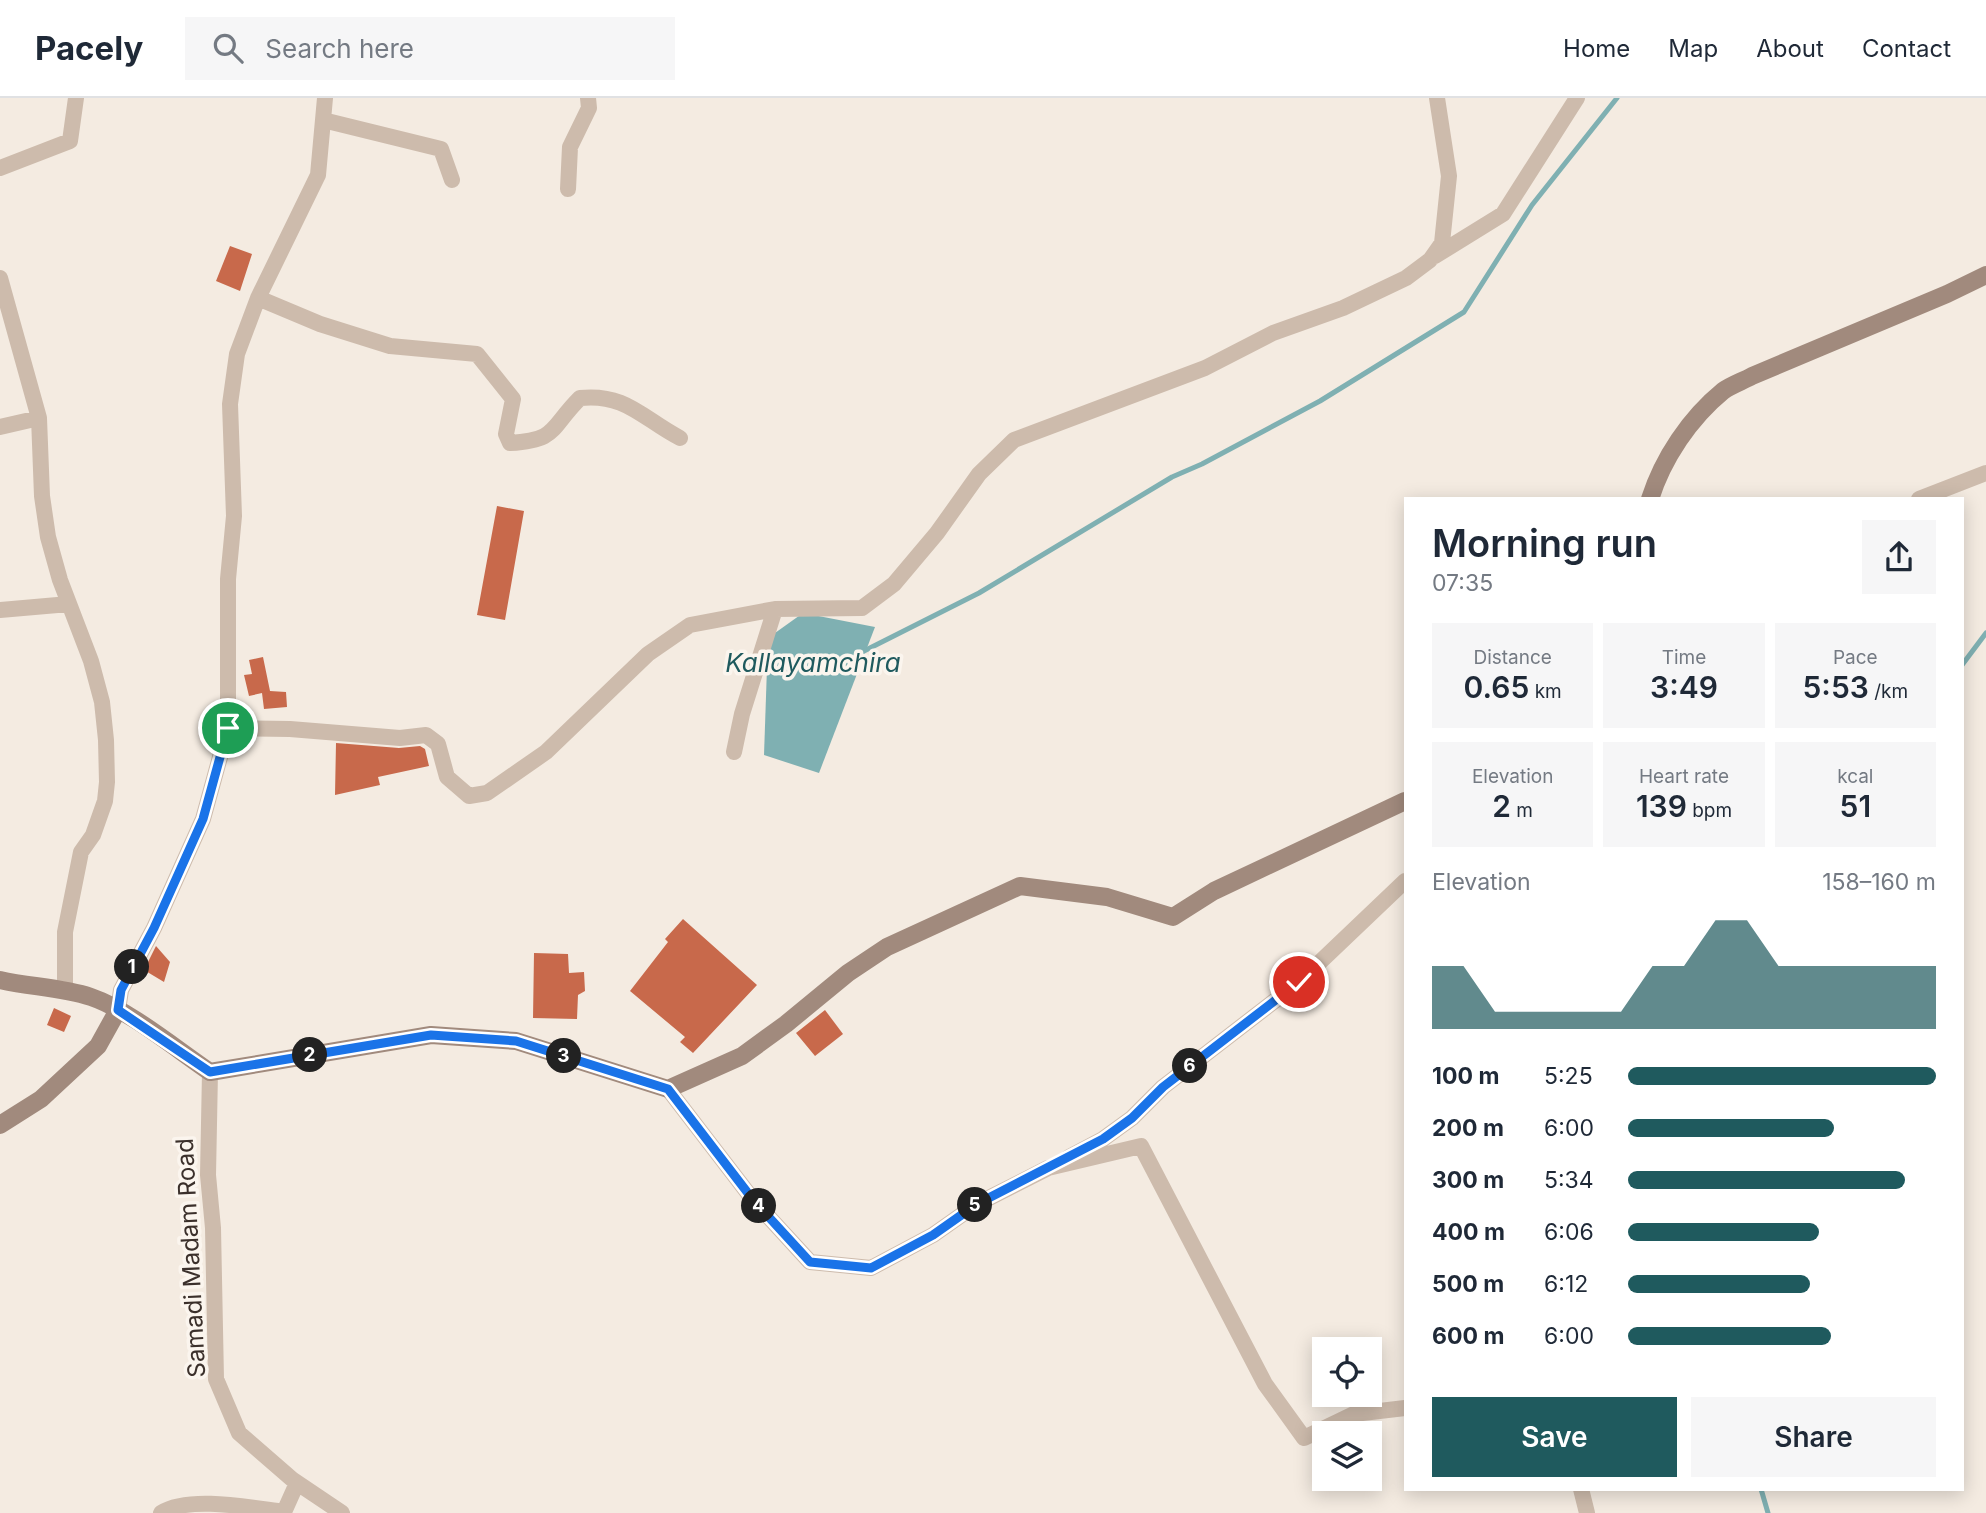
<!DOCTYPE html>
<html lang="en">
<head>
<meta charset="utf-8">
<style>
	body { margin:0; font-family:Inter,sans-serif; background:#f6f6f7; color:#1f2937; height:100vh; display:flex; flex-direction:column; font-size:26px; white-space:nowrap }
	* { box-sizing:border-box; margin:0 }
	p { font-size:23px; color:#747a83 }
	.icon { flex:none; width:38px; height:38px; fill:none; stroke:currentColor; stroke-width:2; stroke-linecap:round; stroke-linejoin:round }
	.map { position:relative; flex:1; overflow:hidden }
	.details { position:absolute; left:1404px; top:399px; width:560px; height:994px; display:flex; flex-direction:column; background:#fff; border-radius:0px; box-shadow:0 4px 18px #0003 }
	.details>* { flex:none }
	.fabs { position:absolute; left:1312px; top:1239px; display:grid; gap:14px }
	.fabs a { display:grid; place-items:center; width:70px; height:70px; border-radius:0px; background:#fff; box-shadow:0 4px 18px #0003; font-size:35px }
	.pin { position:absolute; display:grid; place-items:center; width:60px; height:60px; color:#fff; margin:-30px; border:4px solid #fff; border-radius:50%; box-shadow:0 2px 7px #0007 }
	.km { position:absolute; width:35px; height:35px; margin:-18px; border-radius:50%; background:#222; color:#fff; font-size:19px; line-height:35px; text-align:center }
	.round { display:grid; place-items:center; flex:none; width:74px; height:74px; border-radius:0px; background:#f6f6f7 }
	.headline { display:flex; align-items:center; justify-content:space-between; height:119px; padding:0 28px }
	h1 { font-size:38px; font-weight:600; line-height:52px }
	.metrics { display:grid; grid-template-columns:repeat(3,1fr); gap:10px; height:119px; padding:7px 28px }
	.metrics div { display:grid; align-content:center; border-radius:0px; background:#f6f6f7; text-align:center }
	.metrics b { font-size:30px; font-weight:600 }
	.metrics small { font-size:19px; font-weight:400 }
	.metrics p { font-size:19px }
	.chart { height:196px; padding:14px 28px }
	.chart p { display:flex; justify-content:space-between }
	.chart svg { width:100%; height:126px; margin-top:7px; fill:#1f5a5e; opacity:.7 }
	.button { display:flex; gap:14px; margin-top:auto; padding:14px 28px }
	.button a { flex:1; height:80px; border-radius:0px; background:#1f5a5e; color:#fff; font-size:28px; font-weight:600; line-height:80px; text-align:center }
	.button a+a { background:#f6f6f7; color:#1f2937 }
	ul { padding:0 28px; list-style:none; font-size:23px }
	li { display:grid; grid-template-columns:112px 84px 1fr; align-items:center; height:52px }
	li i { height:18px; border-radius:9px; background:#1f5a5e }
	header { display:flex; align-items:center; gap:42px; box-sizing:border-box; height:98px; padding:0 35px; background:#fff; border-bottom:2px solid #e0e1e3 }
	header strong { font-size:33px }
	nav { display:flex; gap:38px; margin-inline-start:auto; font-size:24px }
	.search { width:490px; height:63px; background:#f6f6f7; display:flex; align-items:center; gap:18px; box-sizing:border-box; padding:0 24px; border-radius:0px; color:#747a83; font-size:26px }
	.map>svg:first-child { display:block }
</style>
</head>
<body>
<header>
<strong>Pacely</strong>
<div class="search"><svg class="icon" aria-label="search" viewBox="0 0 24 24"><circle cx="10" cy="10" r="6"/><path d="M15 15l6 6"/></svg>Search here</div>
<nav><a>Home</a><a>Map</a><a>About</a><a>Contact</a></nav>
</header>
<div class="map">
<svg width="1986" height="1415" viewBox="0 0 1986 1415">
	<rect width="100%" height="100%" fill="#f4ebe1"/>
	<path fill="#7fb0b2" d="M803,515l72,14 -56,146 -55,-18 4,-117z"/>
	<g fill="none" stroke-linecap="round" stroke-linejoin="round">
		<path stroke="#7fb0b2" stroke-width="5" d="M862,554l117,-59 193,-116 30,-13 118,-63 144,-89 68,-107 85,-107
			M1962,567l24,-32
			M1761,1391l7,24"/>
	</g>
	<path fill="#c8694b" d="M230,148l22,8 -12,37 -24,-10z
		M497,408l27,5 -19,109 -28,-5z
		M263,559l7,34 16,1 1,15 -23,2 -2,-16 -13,3 -5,-21 8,-1 -3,-14z
		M336,645l63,5 21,-2 5,3 4,17 -51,11 2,8 -45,10z
		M683,821l74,66 -64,68 -13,-11 5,-5 -55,-46 38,-49 -3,-3z
		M156,848l14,16 -6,20 -20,-12z
		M534,855l34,1 1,19 15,-1 1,19 -7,4 -1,24 -44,-1z
		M54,910l17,8 -7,16 -17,-7z
		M825,912l18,24 -28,22 -19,-23z"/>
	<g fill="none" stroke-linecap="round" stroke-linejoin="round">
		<path stroke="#cdbbac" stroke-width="16" d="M323,22l118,29 11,31
			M0,70l70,-27 6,-43
			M568,91l2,-42 19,-39 -1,-10
			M1435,158l68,-42 74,-116
			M0,180l39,140 3,78 6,41 12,43 31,81 11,41 4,38 1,42 -2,19 -12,34 -12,17 -16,80v57
			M258,200l62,26 70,22 87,8 36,45 -7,35 4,9c48,-3 39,-14 70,-45 46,-5 63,21 100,40
			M0,329l39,-9
			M1919,401l67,-26
			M0,512l69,-6
			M228,630l62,1 110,9 26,-3 12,9 9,33 22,19 18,-3 59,-41 102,-98 42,-29 85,-16 87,-1 32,-24 43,-51 42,-59 35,-34 191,-72 68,-35 70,-25 63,-30 24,-18 12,-17 7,-67 -12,-78
			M734,654l8,-38 33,-105
			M118,912l3,-20 33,-62 49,-109 25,-91v-149l6,-63 -4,-112 7,-50 21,-56 60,-123 7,-77
			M210,974l-2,103 5,53 3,151 23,54 54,47 49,33
			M668,991l86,112 56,61 61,6 62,-33 44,-31 71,-36 93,-22 124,238 39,54 50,-24 51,-6
			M1069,1059l34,-18 29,-21 31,-31 136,-105 106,-101
			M1581,1391l6,24
			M161,1415c28,-18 91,-5 123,-1l13,-29"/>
		<path stroke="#a18a7d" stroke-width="18" d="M1650,401c13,-41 40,-81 73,-108 8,-6 20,-10 29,-15l195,-82 39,-19
			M0,882c30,7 61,7 91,17 38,13 85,52 119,75l221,-37 85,6 152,48 74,-33 44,-32 62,-51 39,-26 133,-61 87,11 66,20 41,-26 191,-90
			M0,1027l41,-26 57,-53 20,-36"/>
	</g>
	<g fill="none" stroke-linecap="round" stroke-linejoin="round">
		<g stroke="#fff" stroke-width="14">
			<path id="route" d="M228,630l-25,91 -49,109 -33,62 -3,20 92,62 221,-37 85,6 152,48 86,112 56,61 61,6 62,-33 44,-31 126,-65 29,-21 31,-31 136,-105"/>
		</g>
		<use href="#route" stroke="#1a73e8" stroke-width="9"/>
	</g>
	<g text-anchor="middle" stroke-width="7" stroke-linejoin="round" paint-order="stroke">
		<g font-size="24" fill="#3b302b" stroke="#fbf5ee">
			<text transform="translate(191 1160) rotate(-93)" y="8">Samadi Madam Road</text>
		</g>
		<g font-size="26" font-style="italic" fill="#1f5a5e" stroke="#fbf5ee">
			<text x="813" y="574">Kallayamchira</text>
		</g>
	</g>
</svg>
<div class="fabs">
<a><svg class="icon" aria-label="locate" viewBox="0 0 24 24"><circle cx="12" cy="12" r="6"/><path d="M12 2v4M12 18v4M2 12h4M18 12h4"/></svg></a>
<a><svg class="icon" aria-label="layers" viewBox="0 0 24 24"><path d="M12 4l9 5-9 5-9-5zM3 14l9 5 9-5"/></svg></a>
</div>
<div class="pin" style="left:228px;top:630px;background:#1e9e55"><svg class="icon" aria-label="arrive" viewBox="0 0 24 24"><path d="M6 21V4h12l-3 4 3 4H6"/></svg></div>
<div class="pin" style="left:1299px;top:884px;background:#d93025"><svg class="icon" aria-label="check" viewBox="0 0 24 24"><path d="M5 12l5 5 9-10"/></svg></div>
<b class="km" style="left:132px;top:869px">1</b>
<b class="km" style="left:310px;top:957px">2</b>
<b class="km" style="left:564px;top:958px">3</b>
<b class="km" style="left:759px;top:1108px">4</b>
<b class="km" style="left:975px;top:1107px">5</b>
<b class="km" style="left:1190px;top:968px">6</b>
<section class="details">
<div class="headline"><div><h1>Morning run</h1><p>07:35</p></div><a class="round"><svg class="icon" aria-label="share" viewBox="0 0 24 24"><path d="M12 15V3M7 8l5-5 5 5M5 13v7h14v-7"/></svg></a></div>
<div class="metrics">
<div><p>Distance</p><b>0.65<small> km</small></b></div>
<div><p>Time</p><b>3:49</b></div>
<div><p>Pace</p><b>5:53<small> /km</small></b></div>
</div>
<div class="metrics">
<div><p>Elevation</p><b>2<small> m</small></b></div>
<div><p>Heart rate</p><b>139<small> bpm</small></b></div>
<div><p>kcal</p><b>51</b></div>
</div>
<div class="chart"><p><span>Elevation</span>158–160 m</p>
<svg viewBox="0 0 160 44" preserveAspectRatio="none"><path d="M0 44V22L10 22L20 38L30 38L40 38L50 38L60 38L70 22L80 22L90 6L100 6L110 22L120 22L130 22L140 22L150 22L160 22V44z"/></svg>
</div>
<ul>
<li><b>100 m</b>5:25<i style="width:100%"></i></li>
<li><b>200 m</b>6:00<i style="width:67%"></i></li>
<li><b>300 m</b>5:34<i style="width:90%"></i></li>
<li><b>400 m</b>6:06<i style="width:62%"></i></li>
<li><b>500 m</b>6:12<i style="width:59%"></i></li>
<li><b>600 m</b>6:00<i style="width:66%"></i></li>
</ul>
<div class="button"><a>Save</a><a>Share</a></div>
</section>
</div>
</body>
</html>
